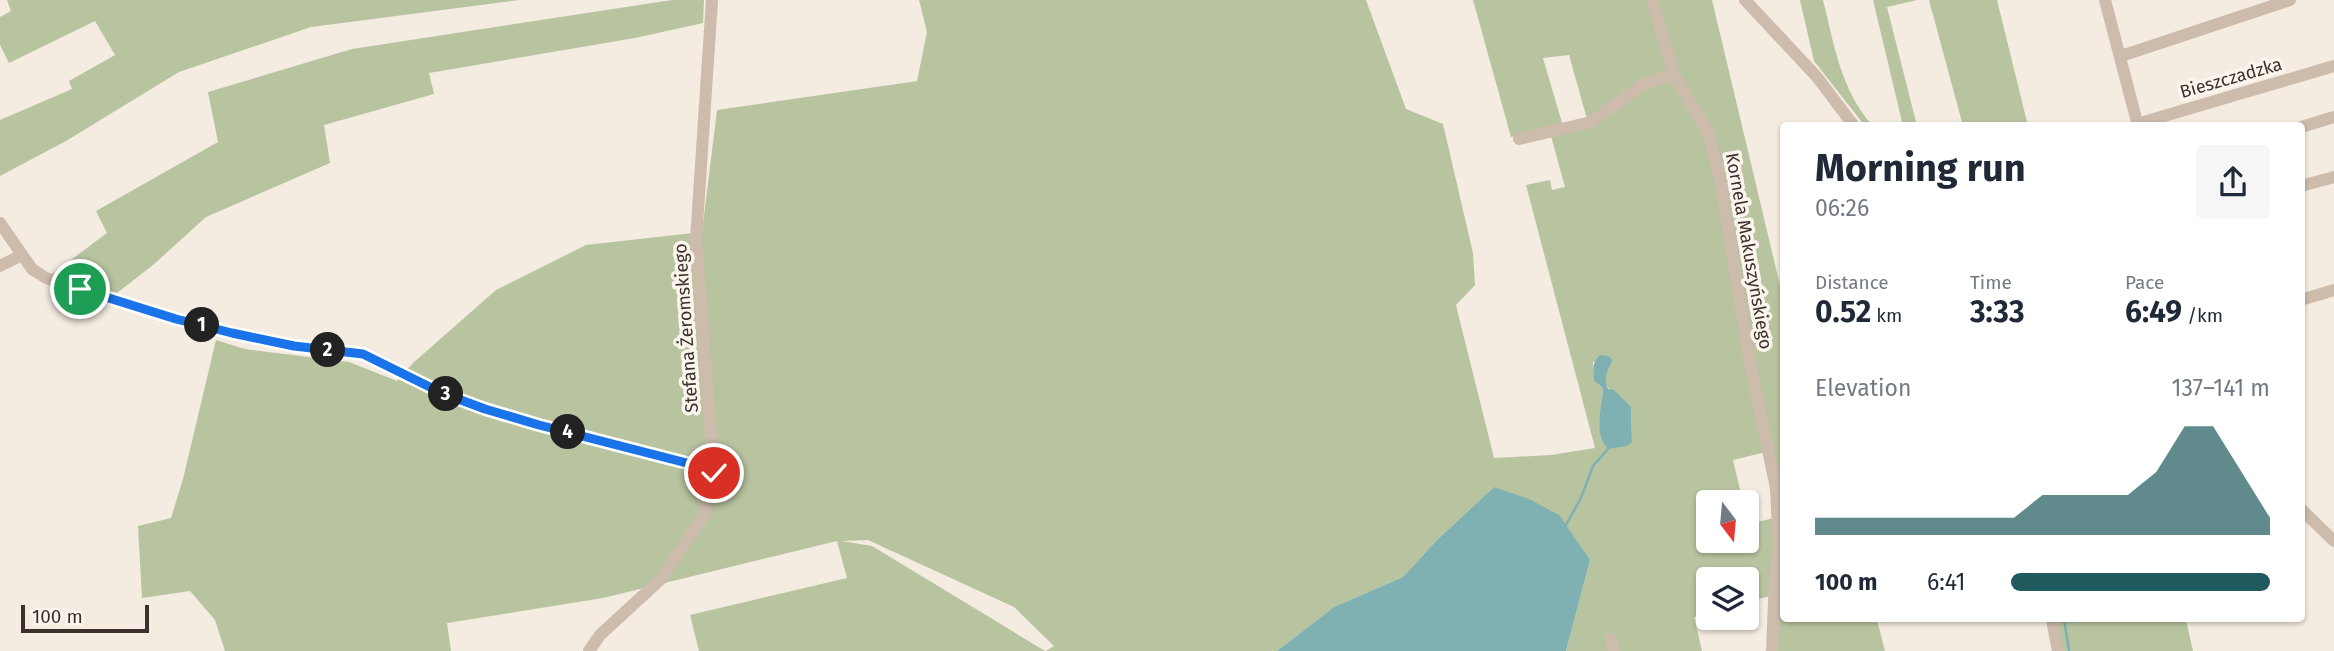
<!DOCTYPE html>
<html lang="en">
<head>
<meta charset="utf-8">
<style>
	body { margin:0; font-family:"Fira Sans",sans-serif; background:#f6f6f7; color:#1f2937; height:100vh; display:flex; flex-direction:column; font-size:26px; white-space:nowrap }
	* { box-sizing:border-box; margin:0 }
	p { font-size:23px; color:#747a83 }
	.icon { flex:none; width:38px; height:38px; fill:none; stroke:currentColor; stroke-width:2; stroke-linecap:round; stroke-linejoin:round }
	.map { position:relative; flex:1; overflow:hidden }
	.side { position:absolute; left:1780px; top:122px; width:525px; height:500px; display:flex; flex-direction:column; background:#fff; border-radius:7px; box-shadow:0 2px 5px #0004 }
	.side>* { flex:none }
	.needle { width:46px; rotate:164deg }
	.buttons { position:absolute; left:1696px; top:490px; display:grid; gap:14px }
	.buttons a { display:grid; place-items:center; width:63px; height:63px; border-radius:7px; background:#fff; box-shadow:0 2px 5px #0004; font-size:35px }
	.scale { position:absolute; left:21px; bottom:18px; width:128px; box-sizing:border-box; padding-left:7px; border:4px solid #3b302b; border-top:0; font-size:19px; line-height:24px; white-space:nowrap; color:#3b302b; -webkit-text-stroke:5px #fbf5ee; paint-order:stroke }
	.pin { position:absolute; display:grid; place-items:center; width:60px; height:60px; color:#fff; margin:-30px; border:4px solid #fff; border-radius:50%; box-shadow:0 2px 7px #0007 }
	.km { position:absolute; width:35px; height:35px; margin:-18px; border-radius:50%; background:#222; color:#fff; font-size:19px; line-height:35px; text-align:center }
	.round { display:grid; place-items:center; flex:none; width:74px; height:74px; border-radius:7px; background:#f6f6f7 }
	.head { display:flex; align-items:center; justify-content:space-between; height:119px; padding:0 35px }
	h1 { font-size:38px; font-weight:700; line-height:52px }
	.stats { display:grid; grid-template-columns:repeat(3,1fr); gap:10px; height:119px; padding:7px 35px }
	.stats div { display:grid; align-content:center }
	.stats b { font-size:30px; font-weight:700 }
	.stats small { font-size:19px; font-weight:400 }
	.stats p { font-size:19px }
	.chart { height:196px; padding:14px 35px }
	.chart p { display:flex; justify-content:space-between }
	.chart svg { width:100%; height:126px; margin-top:7px; fill:#1f5a5e; opacity:.7 }
	ul { padding:0 35px; list-style:none; font-size:23px }
	li { display:grid; grid-template-columns:112px 84px 1fr; align-items:center; height:52px }
	li i { height:18px; border-radius:9px; background:#1f5a5e }
	.map>svg:first-child { display:block }
</style>
</head>
<body>
<div class="map">
<svg width="2334" height="651" viewBox="0 0 2334 651">
	<rect width="100%" height="100%" fill="#f4ebe1"/>
	<path fill="#b8c4a0" fill-rule="evenodd" d="M7,0h512l-208,27 -132,45 -113,69 -66,35v-56l72,-31 -3,-8 46,-26 -20,-34 -86,42 -9,-18v-28l11,-6z
		M672,0h32l-1,23 -68,15 -206,35 5,21 -110,31 6,38 -124,54 -53,48 -36,28 -65,-19 55,-41 -11,-22 122,-69 -10,-50 144,-43z
		M919,0h447l40,109 37,15 30,129 2,32 -19,20 38,153 57,-3 44,-7 -69,-263 24,-5 2,10 13,-3 -16,-58 -38,8 -38,-137h239l71,298v322h94l8,31h-118l3,-55 -23,6 -1,-23h-38v34l-14,4 8,34h-136l24,-91 -96,-73 -57,53 -34,37 -69,30 -57,44h-231l8,-5 -40,-39 -146,-67 -26,1 30,5 173,105h-346l-9,-36 157,-37 -10,-37 -234,57 -156,25 4,28h-226l-10,-31 -25,-29 -48,7 -4,-72 33,-8 12,-39 33,-139 29,9 104,13 48,19 16,-18 83,-73 90,-45 116,-13 15,-122 200,-29 10,-49zM1569,55l18,64 -24,7 -20,-68zM1613,360c-16,27 -3,31 18,47l1,35 -32,-22 3,-32 -9,-7 -1,-19zM1766,452l8,66 -25,6 -2,-7 -1,24h-38v-39h35l-10,-42z
		M1800,0h23c11,44 18,91 50,126h-8l-51,-65z
		M1873,0h44l-30,7 30,119h-14z
		M1929,0h68l31,126h-65z
		M2048,620h138l7,31h-137z"/>
	<path fill="#7fb0b2" d="M1600,355l8,1 5,4c-6,11 -9,17 -5,29l6,1 17,17 1,35 -5,4 -19,3c-15,-16 -6,-40 -5,-61l-9,-7c-1,-12 -2,-18 6,-26z
		M1494,487l35,12 30,16 31,45 -24,91h-289l57,-44 69,-30 34,-37z"/>
	<g fill="none" stroke-linecap="round" stroke-linejoin="round">
		<path stroke="#7fb0b2" stroke-width="2.5" d="M1566,525l15,-27 12,-32 15,-17
			M2064,620l5,30"/>
		<path stroke="#cdbbac" stroke-width="12" d="M1652,0l22,74 34,59 12,46 30,185 26,124 3,62 -4,28 -3,73
			M1745,0l72,77 37,49
			M2105,0l33,126
			M2121,56l169,-56
			M2137,124l197,-58
			M2301,127l33,-10
			M1519,139l72,-17 51,-37 32,-11
			M2301,186l33,-9
			M0,223l32,46 14,9 130,41 56,14 62,13 70,8 78,39 43,16 229,61
			M0,266l22,-11
			M2301,300l33,-10
			M2301,509l33,32
			M2052,620l6,31
			M1611,639l3,12
			M589,651l11,-16 61,-56 43,-64 10,-42 -18,-233 16,-240"/>
	</g>
	<g fill="none" stroke-linecap="round" stroke-linejoin="round">
		<g stroke="#fff" stroke-width="14">
			<path id="route" d="M80,289l96,30 56,14 62,13 69,8 79,39 43,16 54,16 175,45v3"/>
		</g>
		<use href="#route" stroke="#1a73e8" stroke-width="9"/>
	</g>
	<g text-anchor="middle" stroke-width="7" stroke-linejoin="round" paint-order="stroke">
		<g font-size="18" fill="#3b302b" stroke="#fbf5ee">
			<text transform="translate(2231 78) rotate(-16)" y="6">Bieszczadzka</text>
			<text transform="translate(1749 251) rotate(80)" y="6">Kornela Makuszyńskiego</text>
			<text transform="translate(686 328) rotate(-94)" y="6">Stefana Żeromskiego</text>
		</g>
	</g>
</svg>
<div class="buttons">
<a><svg class="needle" viewBox="-14 -14 28 28"><path d="M0-13l5 13h-10z" fill="#e53935"/><path d="M0 13l5-13h-10z" fill="#747a83"/></svg></a>
<a><svg class="icon" aria-label="layers" viewBox="0 0 24 24"><path d="M12 4l9 5-9 5-9-5zM3 14l9 5 9-5"/></svg></a>
</div>
<div class="scale">100 m</div>
<div class="pin" style="left:80px;top:289px;background:#1e9e55"><svg class="icon" aria-label="arrive" viewBox="0 0 24 24"><path d="M6 21V4h12l-3 4 3 4H6"/></svg></div>
<div class="pin" style="left:714px;top:473px;background:#d93025"><svg class="icon" aria-label="check" viewBox="0 0 24 24"><path d="M5 12l5 5 9-10"/></svg></div>
<b class="km" style="left:202px;top:325px">1</b>
<b class="km" style="left:328px;top:350px">2</b>
<b class="km" style="left:446px;top:394px">3</b>
<b class="km" style="left:568px;top:432px">4</b>
<section class="side">
<div class="head"><div><h1>Morning run</h1><p>06:26</p></div><a class="round"><svg class="icon" aria-label="share" viewBox="0 0 24 24"><path d="M12 15V3M7 8l5-5 5 5M5 13v7h14v-7"/></svg></a></div>
<div class="stats">
<div><p>Distance</p><b>0.52<small> km</small></b></div>
<div><p>Time</p><b>3:33</b></div>
<div><p>Pace</p><b>6:49<small> /km</small></b></div>
</div>
<div class="chart"><p><span>Elevation</span>137–141 m</p>
<svg viewBox="0 0 160 44" preserveAspectRatio="none"><path d="M0 44V38L10 38L20 38L30 38L40 38L50 38L60 38L70 38L80 30L90 30L100 30L110 30L120 22L130 6L140 6L150 22L160 38V44z"/></svg>
</div>
<ul>
<li><b>100 m</b>6:41<i style="width:100%"></i></li>
</ul>
</section>
</div>
</body>
</html>
